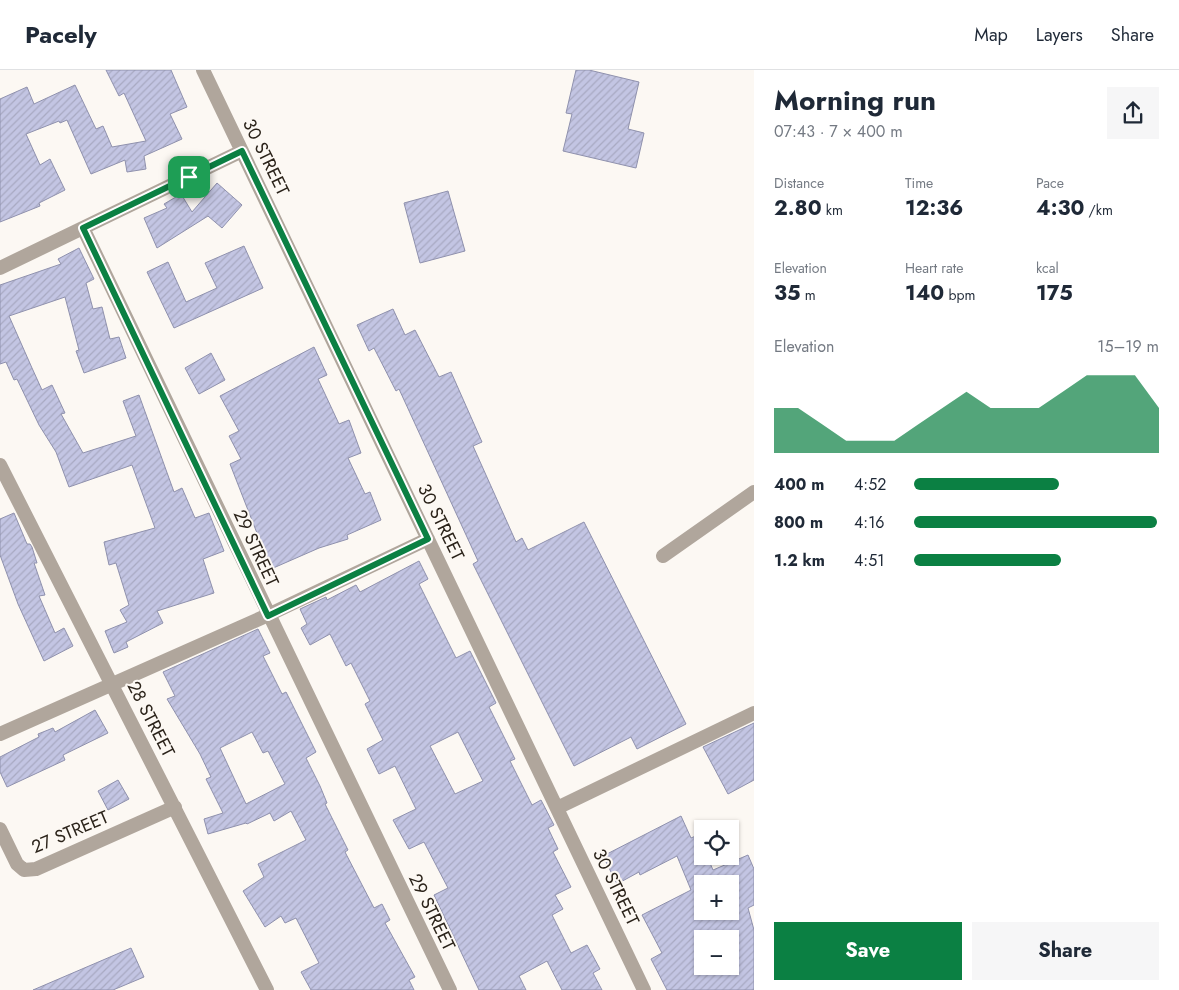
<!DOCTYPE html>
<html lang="en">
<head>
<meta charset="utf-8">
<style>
	body { margin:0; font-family:Jost,sans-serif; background:#f6f6f7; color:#1f2937; height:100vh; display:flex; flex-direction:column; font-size:19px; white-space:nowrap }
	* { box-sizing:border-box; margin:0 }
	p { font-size:16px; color:#747a83 }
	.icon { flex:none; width:28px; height:28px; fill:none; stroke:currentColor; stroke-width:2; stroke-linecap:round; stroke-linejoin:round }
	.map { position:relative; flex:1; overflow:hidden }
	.drawer { display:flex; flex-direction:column; background:#fff; width:425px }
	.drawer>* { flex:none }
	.controls { position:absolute; left:694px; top:750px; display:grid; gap:10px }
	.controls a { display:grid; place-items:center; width:45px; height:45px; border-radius:0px; background:#fff; box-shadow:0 1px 4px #0004; font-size:25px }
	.pin { position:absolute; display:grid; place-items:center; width:42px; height:42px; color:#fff; margin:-21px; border-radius:10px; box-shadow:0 2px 8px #0006 }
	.round { display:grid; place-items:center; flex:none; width:52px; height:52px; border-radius:0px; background:#f6f6f7 }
	.head { display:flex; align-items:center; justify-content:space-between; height:85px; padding:0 20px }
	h1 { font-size:28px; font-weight:700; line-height:38px }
	.stats { display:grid; grid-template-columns:repeat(3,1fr); gap:8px; height:85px; padding:5px 20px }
	.stats div { display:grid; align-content:center }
	.stats b { font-size:21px; font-weight:700 }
	.stats small { font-size:14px; font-weight:400 }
	.stats p { font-size:14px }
	.chart { height:140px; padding:10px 20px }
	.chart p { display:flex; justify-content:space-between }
	.chart svg { width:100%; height:90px; margin-top:5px; fill:#0b8043; opacity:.7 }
	.button { display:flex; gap:10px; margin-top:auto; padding:10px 20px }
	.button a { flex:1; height:58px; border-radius:0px; background:#0b8043; color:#fff; font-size:20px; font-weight:700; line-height:58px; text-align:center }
	.button a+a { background:#f6f6f7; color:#1f2937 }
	ul { padding:0 20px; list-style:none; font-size:16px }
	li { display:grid; grid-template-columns:80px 60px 1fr; align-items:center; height:38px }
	li i { height:12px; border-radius:6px; background:#0b8043 }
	header { display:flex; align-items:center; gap:30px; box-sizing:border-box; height:70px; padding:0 25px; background:#fff; border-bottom:1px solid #e0e1e3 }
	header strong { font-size:24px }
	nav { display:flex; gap:28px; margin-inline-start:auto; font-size:18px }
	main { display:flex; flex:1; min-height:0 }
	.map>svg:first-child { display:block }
</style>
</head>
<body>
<header>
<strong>Pacely</strong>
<nav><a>Map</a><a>Layers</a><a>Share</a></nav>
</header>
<main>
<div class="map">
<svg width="754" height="920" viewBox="0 0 754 920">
	<defs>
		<pattern id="building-hatch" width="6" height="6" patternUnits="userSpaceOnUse" patternTransform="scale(1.25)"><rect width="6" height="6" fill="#c3c5e3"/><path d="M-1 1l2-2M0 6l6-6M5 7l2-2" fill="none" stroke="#a8a9c2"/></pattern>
	</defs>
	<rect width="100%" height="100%" fill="#fcf8f3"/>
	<path fill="url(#building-hatch)" stroke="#8f91ad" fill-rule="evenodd" d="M106,0h65l16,37 -17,7 12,25 -38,17 2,13 -19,3 -2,-12 -34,14 -24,-54 -7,3 -1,-2 -33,13 14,31 10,-6 15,31 -26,13 1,3 -40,16v-123l27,-12 7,17 41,-19 21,44 7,-3 9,21 34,-6 -22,-48 -5,3z
		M576,0h13l50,12 -11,47 16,4 -8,35 -73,-17 9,-37 -6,-1z
		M217,113l25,22 -20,23 -14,-12 -51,32 -13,-30 23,-10 -3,-4 17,-10 11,18z
		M448,121l17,60 -45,12 -16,-60z
		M244,176l19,42 -89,40 -27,-56 21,-10 18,40 31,-14 -12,-25z
		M79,178l15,31 -8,4 7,26 9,-2 8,32 9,-2 7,21 -42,15 -8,-22 3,-1 -14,-53 -56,19 23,52 10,22 10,-5 13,28 -4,1 22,39 53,-17 -13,-35 16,-6 35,97 8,-4 13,30 14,-5 15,38 -21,8 11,34 -57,18 6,12 -37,19 2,5 -14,6 -9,-22 22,-9 -7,-12 9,-5 -13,-42 -7,2 -5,-23 51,-14 -23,-63 -63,22 -13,-35 -17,-27 -22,-46 -3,1 -8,-18 -6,2v-79l61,-21 -3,-5z
		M393,239l12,26 10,-5 24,47 12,-5 31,70 -9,4 43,96 6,-4 6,12 56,-28 102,202 -49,25 -6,-12 -57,29 -101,-202 5,-3 -79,-172 -3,2 -22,-43 -5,3 -12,-26z
		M314,277l13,28 -9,4 21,45 10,-4 12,33 -13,5 17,36 5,-2 11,28 -34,15 1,4 -29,9 -48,21 -41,-105 11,-5 -12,-23 10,-5 -19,-35z
		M211,283l14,27 -26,14 -14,-26z
		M14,443l13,31h3l2,3 5,16h-3l11,32 -6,1 16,37 9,-5 9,18 -29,15 -26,-57 -18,-49v-36z
		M419,491l9,18 -9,5 37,74 14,-7 26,52 -7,4 26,52 -5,2 22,44 9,-5 13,25 -6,3 10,21 -5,3 18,35 -16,8 8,14 -11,6 19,38 16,-8 13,24 -7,4 9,17h-40l-15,-29 -28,15 7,14h-47l-45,-95 14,-7 -24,-46 -15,7 -16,-29 23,-11 -21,-43 -16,8 -12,-25 16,-9 -18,-36 5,-3 -19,-38 -5,3 -16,-32 -20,11 -9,-17 6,-4 -7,-15 26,-12 1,3 29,-15 4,7zM458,662l25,49 -28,13 -25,-48z
		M258,559l12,24 -7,3 19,38 4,-2 30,60 -10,6 14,28 7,17 -2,1 23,46 -3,2 29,56 8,-4 8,16 -5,3 30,54 -6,3 5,10h-103l-10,-18 18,-9 -23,-45 -11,5 -4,-7 -16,11 -22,-36 21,-14 -6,-13 48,-24 -15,-29 -17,10 -4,-8 -23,11 -1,-1 -38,11 -4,-15 19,-6 -17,-34 5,-2 -11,-23 -33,-55 8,-3 -12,-24zM252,662l11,21 5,-2 17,33 -39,20 -26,-56z
		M95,640l13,23 -45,22 2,5 -58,27 -7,-15v-15l39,-20 -1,-3 15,-6 2,4z
		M754,653v57l-26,14 -25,-47z
		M118,710l11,19 -21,11 -10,-19z
		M681,746l10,22 7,-3 4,11v10h5l6,14 35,-15 6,14v36l-6,3 6,22v60h-87l-16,-31 11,-6 -20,-38 49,-25 -14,-34 -37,19 -1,-3 -22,12 -14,-28zM702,814h28v27h-28zM702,869h28v27h-28z
		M131,878l13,29 -31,13h-80z"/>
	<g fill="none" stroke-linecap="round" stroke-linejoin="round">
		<path stroke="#b0a69c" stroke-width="14" d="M203,0l441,920
			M83,158l367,762
			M0,198l242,-117
			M0,395l267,525
			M663,486l91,-64
			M0,664l268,-119 160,-76
			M557,738l197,-95
			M0,759l17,35 7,6 12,-1 139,-62"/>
	</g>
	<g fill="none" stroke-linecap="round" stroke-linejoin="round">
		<g stroke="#fff" stroke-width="10">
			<path id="route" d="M242,81l186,388 -160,77 -185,-388z"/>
		</g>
		<use href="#route" stroke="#0b8043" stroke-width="6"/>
	</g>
	<g text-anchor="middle" stroke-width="4" stroke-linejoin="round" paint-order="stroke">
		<g font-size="18" fill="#2b231a" stroke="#fcf8f3">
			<text transform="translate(266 87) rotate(64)" y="6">30 STREET</text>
			<text transform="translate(441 452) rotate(64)" y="6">30 STREET</text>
			<text transform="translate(256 478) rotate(65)" y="6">29 STREET</text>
			<text transform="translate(151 649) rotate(63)" y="6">28 STREET</text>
			<text transform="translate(70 762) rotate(-23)" y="6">27 STREET</text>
			<text transform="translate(616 817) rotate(64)" y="6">30 STREET</text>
			<text transform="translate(432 842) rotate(64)" y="6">29 STREET</text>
		</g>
	</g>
</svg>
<div class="controls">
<a><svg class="icon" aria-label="locate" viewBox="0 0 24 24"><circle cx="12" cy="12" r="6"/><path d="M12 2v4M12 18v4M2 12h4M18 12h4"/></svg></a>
<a>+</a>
<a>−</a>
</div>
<div class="pin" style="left:189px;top:107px;background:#1e9e55"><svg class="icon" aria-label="arrive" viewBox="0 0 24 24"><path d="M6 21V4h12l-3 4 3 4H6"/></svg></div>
</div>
<section class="drawer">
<div class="head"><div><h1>Morning run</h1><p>07:43 · 7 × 400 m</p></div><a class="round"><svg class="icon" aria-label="share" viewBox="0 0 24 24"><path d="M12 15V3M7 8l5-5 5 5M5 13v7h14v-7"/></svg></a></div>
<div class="stats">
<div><p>Distance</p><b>2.80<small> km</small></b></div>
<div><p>Time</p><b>12:36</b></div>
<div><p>Pace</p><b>4:30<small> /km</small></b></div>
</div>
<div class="stats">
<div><p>Elevation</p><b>35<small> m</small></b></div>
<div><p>Heart rate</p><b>140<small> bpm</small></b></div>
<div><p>kcal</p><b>175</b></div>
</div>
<div class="chart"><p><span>Elevation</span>15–19 m</p>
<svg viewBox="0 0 160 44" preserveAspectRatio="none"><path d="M0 44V22L10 22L20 30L30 38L40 38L50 38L60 30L70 22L80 14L90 22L100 22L110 22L120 14L130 6L140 6L150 6L160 22V44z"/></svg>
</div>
<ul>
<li><b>400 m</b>4:52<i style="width:59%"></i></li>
<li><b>800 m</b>4:16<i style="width:99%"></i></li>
<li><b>1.2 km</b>4:51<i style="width:60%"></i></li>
</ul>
<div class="button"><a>Save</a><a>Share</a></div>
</section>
</main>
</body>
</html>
